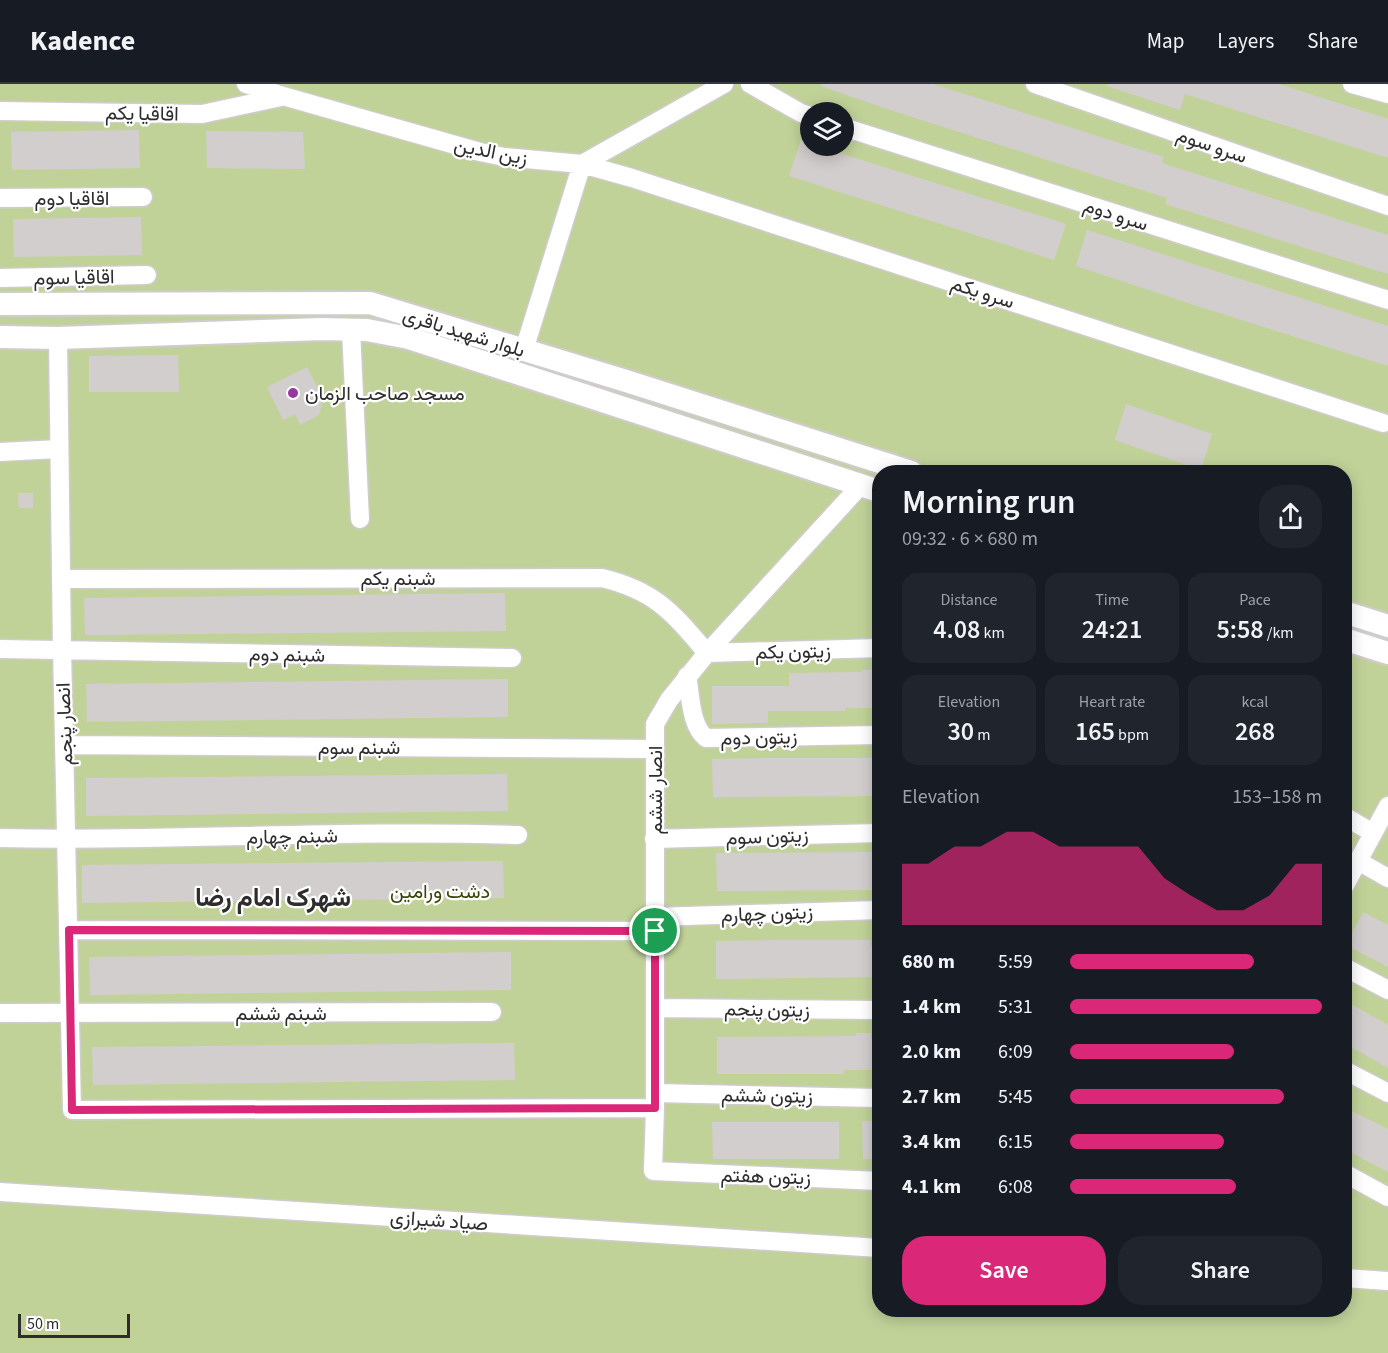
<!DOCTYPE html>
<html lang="en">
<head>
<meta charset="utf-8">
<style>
	body { margin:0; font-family:"Source Sans 3",Vazirmatn,sans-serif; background:#20242c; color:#f1f3f6; height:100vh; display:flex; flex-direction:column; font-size:22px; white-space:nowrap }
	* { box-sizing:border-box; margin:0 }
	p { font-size:20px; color:#9ea1a6 }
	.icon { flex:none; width:33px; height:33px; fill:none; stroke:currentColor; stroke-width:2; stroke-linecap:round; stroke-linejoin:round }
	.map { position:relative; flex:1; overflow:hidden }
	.sheet { position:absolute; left:872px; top:381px; width:480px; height:852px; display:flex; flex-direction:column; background:#171b24; border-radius:24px; box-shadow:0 3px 15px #0003 }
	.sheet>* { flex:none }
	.buttons { position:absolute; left:800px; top:18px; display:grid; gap:12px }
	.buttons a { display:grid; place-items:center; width:54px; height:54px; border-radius:50%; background:#171b24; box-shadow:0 3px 15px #0003; font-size:30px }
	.scale { position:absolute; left:18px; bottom:15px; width:112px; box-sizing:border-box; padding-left:6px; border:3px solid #2e2c2c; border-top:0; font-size:16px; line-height:21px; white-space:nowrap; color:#2e2c2c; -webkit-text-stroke:4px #fff; paint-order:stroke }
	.pin { position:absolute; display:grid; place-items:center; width:51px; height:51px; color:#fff; margin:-26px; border:3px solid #fff; border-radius:50%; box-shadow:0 2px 6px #0007 }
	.round { display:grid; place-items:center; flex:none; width:63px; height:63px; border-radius:24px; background:#20242c }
	.head { display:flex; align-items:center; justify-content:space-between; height:102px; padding:0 30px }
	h1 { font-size:33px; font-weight:600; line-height:45px }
	.figures { display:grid; grid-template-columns:repeat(3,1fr); gap:9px; height:102px; padding:6px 30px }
	.figures div { display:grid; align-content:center; border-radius:15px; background:#20242c; text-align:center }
	.figures b { font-size:26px; font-weight:600 }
	.figures small { font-size:16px; font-weight:400 }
	.figures p { font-size:16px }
	.chart { height:168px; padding:12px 30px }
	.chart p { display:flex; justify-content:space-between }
	.chart svg { width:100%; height:108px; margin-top:6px; fill:#db2777; opacity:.7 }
	.primary-button { display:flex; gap:12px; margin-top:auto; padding:12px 30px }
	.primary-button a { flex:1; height:69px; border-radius:24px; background:#db2777; color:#fff; font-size:24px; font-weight:600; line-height:69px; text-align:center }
	.primary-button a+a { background:#20242c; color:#f1f3f6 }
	ul { padding:0 30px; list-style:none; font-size:20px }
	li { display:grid; grid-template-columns:96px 72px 1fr; align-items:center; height:45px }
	li i { height:15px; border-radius:8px; background:#db2777 }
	header { display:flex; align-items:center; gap:36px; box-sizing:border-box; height:84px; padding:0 30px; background:#171b24; border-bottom:2px solid #363941 }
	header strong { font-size:28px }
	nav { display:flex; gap:33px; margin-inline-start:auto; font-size:21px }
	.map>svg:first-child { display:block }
</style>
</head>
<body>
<header>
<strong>Kadence</strong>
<nav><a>Map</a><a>Layers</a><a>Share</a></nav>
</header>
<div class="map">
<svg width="1388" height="1269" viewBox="0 0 1388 1269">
	<rect width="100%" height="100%" fill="#f8f4f3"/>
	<path fill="#c1d299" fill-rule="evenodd" d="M0,0h1388v1269h-1388zM810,28h33v34h-33zM879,388h465v838h-465z"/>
	<path fill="#d2cece" d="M822,0h111l231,73 -2,6 226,72v39l-223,-70 2,-6 -280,-89 -66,-23z
		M1107,0h172l109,35v39l-203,-64 -5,16 -73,-24z
		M139,46l1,38 -128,2 -1,-38z
		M206,47l97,1 2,37 -98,-1z
		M801,56l9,3v3h7l249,78 -12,36 -265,-84z
		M141,133l1,38 -128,2 -1,-38z
		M1087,146l301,96v40l-194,-61 -118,-39z
		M178,271l1,37h-90v-36z
		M307,283l16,32 -4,16 -19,10 -5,-11 -12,6 -16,-33z
		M1126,320l86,30 -11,36 -86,-30z
		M18,409h15v15h-14z
		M505,509l1,38 -421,4 -1,-37z
		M861,586h18v38h-34v3h-77v12l-56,1v-38h77v-13l72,-1z
		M508,595v38l-421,5 -1,-38z
		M768,674h111v38l-166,1 -1,-38z
		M507,690l1,37 -422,5v-38z
		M879,768v38l-162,1 -1,-38z
		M503,777l1,37 -422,5v-38z
		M1363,828l25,13v42l-42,-22z
		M771,856h99l1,7h8v30l-163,2v-38z
		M511,868v38l-421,5 -1,-38z
		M1344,916l44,25v43l-44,-25z
		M856,949h15v6h8v31h-35v4h-127v-37l139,-1z
		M514,959l1,37 -422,5 -1,-38z
		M1344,1023l44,22v43l-44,-23z
		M862,1037h17v38h-16z
		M712,1038h127v37h-126z"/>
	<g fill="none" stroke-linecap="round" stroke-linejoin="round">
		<g stroke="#cfcccb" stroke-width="21">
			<path id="minor" d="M246,0l37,12 197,56 24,5 78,7 142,-80
				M750,0l51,29 9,3
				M1035,0l353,122
				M1352,0l36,10
				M0,27l202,3 79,-17
				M843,43l545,173
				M0,114l143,-1
				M0,194l147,-3
				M351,246l9,189
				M58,254l4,311 10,461 583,-2
				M524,266l58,-186 50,14 751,245
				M0,368l59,-3
				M861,401l-154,168 -38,47 -14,24v384l-2,63 226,10
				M61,495l541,-1c54,13 71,35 105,75l172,-5
				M0,565l512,9
				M687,592c4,20 3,49 19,62l173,-3
				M64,661l591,4
				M1344,732l29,17
				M0,754c173,4 345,-9 518,-3
				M654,755l225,-6
				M1358,777l30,17
				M1344,803l44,-81
				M655,833l224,-7
				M69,846l586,1
				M1344,883l44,23
				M655,924l224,2
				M0,929l492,-1
				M1344,986l44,23
				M655,1009l224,5
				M1344,1089l44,24
				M0,1108l879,56
				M1344,1194l44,3"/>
		</g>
		<g stroke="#cfcccb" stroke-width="26">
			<path id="tertiary" d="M0,220l370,-1 256,78 285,91
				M0,253l58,1 264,-9 45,1 42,8 470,153
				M1344,528l44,14
				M1344,555l44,14"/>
		</g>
		<use href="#minor" stroke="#fff" stroke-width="18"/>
		<use href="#tertiary" stroke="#fff" stroke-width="22"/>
	</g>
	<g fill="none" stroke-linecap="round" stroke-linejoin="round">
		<g stroke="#fff" stroke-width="12">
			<path id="route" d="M69,846l586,1v177l-583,2z"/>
		</g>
		<use href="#route" stroke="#db2777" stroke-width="8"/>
	</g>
	<circle fill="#97379f" stroke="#fff" stroke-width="2" cx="293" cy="309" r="6"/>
	<g text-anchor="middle" stroke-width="4.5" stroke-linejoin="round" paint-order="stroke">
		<g font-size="20" fill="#2e2c2c" stroke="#fff">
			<text transform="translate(142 29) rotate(1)" y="7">اقاقیا یکم</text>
			<text transform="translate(1212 61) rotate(19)" y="7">سرو سوم</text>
			<text transform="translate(491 67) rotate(11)" y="7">زین الدین</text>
			<text x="72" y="121">اقاقیا دوم</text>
			<text transform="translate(1116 130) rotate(18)" y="7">سرو دوم</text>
			<text transform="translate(74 193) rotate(-1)" y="7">اقاقیا سوم</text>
			<text transform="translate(983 208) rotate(18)" y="7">سرو یکم</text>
			<text transform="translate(464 248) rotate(17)" y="7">بلوار شهید باقری</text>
			<text x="398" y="501">شبنم یکم</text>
			<text transform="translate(793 567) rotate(-1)" y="7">زیتون یکم</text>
			<text transform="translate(287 570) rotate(1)" y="7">شبنم دوم</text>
			<text transform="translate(64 640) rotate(-92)" y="7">انصار پنجم</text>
			<text transform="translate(759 653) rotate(-1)" y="7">زیتون دوم</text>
			<text x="359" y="670">شبنم سوم</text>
			<text transform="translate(655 706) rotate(-90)" y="7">انصار ششم</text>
			<text transform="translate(292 752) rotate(-1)" y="7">شبنم چهارم</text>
			<text transform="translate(767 752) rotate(-2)" y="7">زیتون سوم</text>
			<text transform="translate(767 829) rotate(-2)" y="7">زیتون چهارم</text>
			<text transform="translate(767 925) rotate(1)" y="7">زیتون پنجم</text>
			<text x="281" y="936">شبنم ششم</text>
			<text transform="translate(767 1011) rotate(1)" y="7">زیتون ششم</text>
			<text transform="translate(766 1092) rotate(2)" y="7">زیتون هفتم</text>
			<text transform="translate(439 1136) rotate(4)" y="7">صیاد شیرازی</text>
		</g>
		<g font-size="20" fill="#2e2c2c" stroke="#fff" text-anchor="start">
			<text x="305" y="316">مسجد صاحب الزمان</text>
		</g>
		<g font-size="20" fill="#394609" stroke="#fff">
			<text x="440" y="814">دشت ورامین</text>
		</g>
		<g font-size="26" font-weight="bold" fill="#2e2c2c" stroke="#fff">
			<text x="273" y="822">شهرک امام رضا</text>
		</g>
	</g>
</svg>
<div class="buttons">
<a><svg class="icon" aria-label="layers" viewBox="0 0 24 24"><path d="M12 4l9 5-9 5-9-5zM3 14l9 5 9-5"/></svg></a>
</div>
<div class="scale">50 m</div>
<div class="pin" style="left:655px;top:847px;background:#1e9e55"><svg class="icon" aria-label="arrive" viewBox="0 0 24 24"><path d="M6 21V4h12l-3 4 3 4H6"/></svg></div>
<section class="sheet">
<div class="head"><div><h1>Morning run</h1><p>09:32 · 6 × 680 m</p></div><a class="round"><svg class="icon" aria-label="share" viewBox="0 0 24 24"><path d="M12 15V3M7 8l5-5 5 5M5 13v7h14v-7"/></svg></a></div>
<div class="figures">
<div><p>Distance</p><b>4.08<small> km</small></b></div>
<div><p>Time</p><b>24:21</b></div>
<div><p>Pace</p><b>5:58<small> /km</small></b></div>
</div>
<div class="figures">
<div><p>Elevation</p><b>30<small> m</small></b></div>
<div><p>Heart rate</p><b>165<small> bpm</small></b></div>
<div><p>kcal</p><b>268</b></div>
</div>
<div class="chart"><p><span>Elevation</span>153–158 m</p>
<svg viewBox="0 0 160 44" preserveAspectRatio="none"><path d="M0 44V19L10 19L20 12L30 12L40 6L50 6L60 12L70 12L80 12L90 12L100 25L110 32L120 38L130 38L140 32L150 19L160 19V44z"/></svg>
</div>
<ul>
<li><b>680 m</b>5:59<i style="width:73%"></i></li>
<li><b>1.4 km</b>5:31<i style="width:100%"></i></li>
<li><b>2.0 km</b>6:09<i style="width:65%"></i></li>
<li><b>2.7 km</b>5:45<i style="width:85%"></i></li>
<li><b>3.4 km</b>6:15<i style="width:61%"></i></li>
<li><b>4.1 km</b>6:08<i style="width:66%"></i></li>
</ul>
<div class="primary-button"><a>Save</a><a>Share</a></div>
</section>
</div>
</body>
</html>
